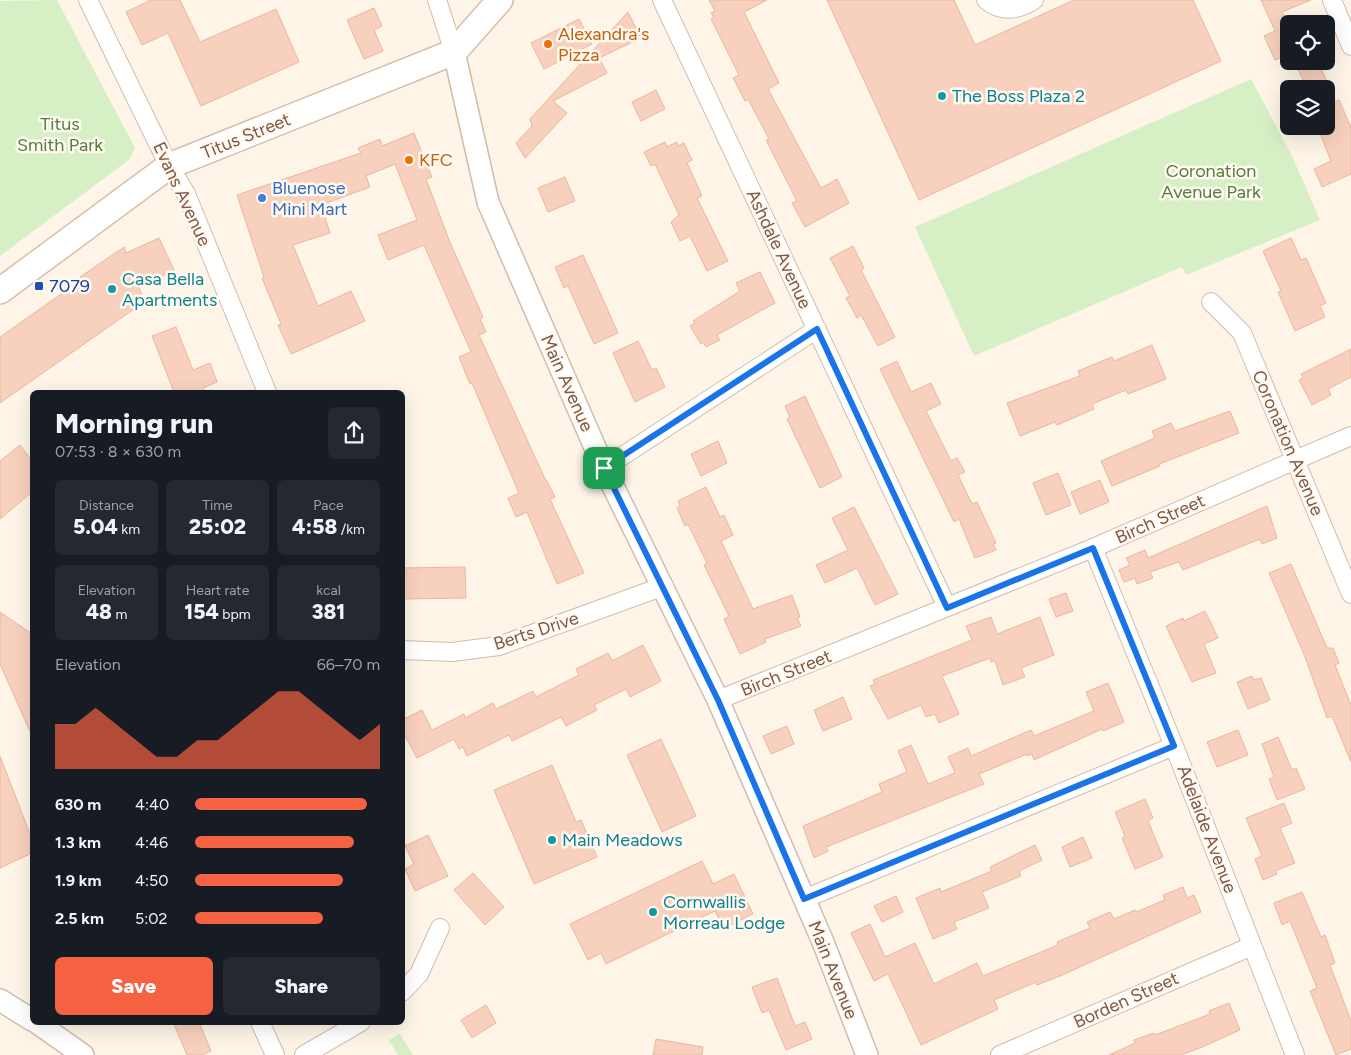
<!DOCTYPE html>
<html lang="en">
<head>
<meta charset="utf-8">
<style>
	body { margin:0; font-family:Figtree,sans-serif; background:#242831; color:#f1f3f6; height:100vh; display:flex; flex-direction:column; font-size:19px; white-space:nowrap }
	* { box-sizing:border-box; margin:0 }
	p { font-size:16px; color:#9ea1a6 }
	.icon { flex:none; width:28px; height:28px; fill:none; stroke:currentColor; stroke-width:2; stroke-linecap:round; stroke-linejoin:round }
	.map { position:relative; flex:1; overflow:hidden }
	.panel { position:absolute; left:30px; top:390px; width:375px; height:635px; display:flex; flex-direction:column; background:#171b24; border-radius:8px; box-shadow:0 5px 20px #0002 }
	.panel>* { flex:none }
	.fabs { position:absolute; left:1280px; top:15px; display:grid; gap:10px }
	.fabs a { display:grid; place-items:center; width:55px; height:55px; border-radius:8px; background:#171b24; box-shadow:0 5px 20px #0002; font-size:25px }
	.pin { position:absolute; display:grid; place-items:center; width:42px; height:42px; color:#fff; margin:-21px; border-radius:10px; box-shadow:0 2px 8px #0006 }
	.round { display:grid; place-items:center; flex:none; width:52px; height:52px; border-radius:8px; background:#242831 }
	.headline { display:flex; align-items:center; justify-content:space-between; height:85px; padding:0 25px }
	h1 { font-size:28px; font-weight:800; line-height:38px }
	.stats { display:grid; grid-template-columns:repeat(3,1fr); gap:8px; height:85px; padding:5px 25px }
	.stats div { display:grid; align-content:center; border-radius:8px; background:#242831; text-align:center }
	.stats b { font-size:21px; font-weight:800 }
	.stats small { font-size:14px; font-weight:400 }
	.stats p { font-size:14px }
	.chart { height:140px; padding:10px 25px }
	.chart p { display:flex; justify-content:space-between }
	.chart svg { width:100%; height:90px; margin-top:5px; fill:#f46242; opacity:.7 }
	.action { display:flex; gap:10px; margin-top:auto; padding:10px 25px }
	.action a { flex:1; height:58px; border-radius:8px; background:#f46242; color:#fff; font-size:20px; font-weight:800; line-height:58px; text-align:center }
	.action a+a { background:#242831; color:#f1f3f6 }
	ul { padding:0 25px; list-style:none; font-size:16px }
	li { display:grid; grid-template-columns:80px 60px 1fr; align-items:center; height:38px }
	li i { height:12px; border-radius:6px; background:#f46242 }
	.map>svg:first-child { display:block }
</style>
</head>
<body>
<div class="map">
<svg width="1351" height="1055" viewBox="0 0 1351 1055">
	<rect width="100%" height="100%" fill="#fef5e8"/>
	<path fill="#d7efc4" d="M57,0l78,148 -5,11 -130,97v-255z
		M1251,79l41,77 28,64 -134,55 -4,-8 -208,89 -59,-129z
		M400,1034l13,21h-15l-9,-15z"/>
	<path fill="#f7d1bd" stroke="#ebb69b" d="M151,0h29l20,42 76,-33 23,53 -98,44 -33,-73 -26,12 -16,-33z
		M709,0h58l-23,12 35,71 -11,6 53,99 16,-9 12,24 -44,24 -13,-24 5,-2 -31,-61 3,-1 -21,-40 -3,2 -12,-23 6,-3 -28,-56 3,-2 -3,-4 4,-2z
		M827,0h127l21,45 99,-45h119l28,61 -302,139z
		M1261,0h50l-29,12 7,13v39l-4,-8 -10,4 -11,-24 11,-5z
		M374,8l8,18 -8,4 9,21 -19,8 -17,-39z
		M628,12l13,26 -42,20 8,15 -54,28 14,12 -42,45 -9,-15 16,-17 -2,-7z
		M579,19l13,25 -48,25 -13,-26z
		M1315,61h3l12,28h-23l-9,-20z
		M656,90l9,19 -24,12 -9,-19z
		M1339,100l12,27v47l-29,13 -8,-18 17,-8 -14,-35h9v-20z
		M414,133l18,44 -6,2 23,61 34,77 -3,2 6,13 -7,3 67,146h1l8,16 -5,2 34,74 -27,11 -30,-72 -11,5 -8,-19 11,-5 -47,-110 -2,1 -11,-27 12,-5 -47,-107 -36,15 -10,-25 39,-15 -22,-56 -29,12 4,11 -49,18 9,28 -37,12 25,61 33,-15 14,30 -74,33 -13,-29 3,-1 -19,-46 2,-1 -27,-82 124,-42 -3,-5 22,-9 2,7z
		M665,142l2,5 10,-5 1,4 6,-3 8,17 -5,3 1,2 14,31 -5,2 31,63 -21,10 -17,-35 -10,5 -9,-19 8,-7 -24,-51 -4,2 -7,-14z
		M565,177l10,24 -27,11 -10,-24z
		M159,238l15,32 -35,17 5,15 -144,101v-66l81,-57 -1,-3 44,-30 2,6z
		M1291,238l10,22 5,-2 20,45 -6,3 5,11 -30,14 -17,-39 3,-1 -18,-40z
		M853,246l11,22 -3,2 34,67 -17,9 -17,-31 -4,3 -11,-20 4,-2 -20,-38z
		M583,255l35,78 -24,11 -26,-58 -4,2 -9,-21z
		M760,272l15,31 -58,32 3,5 -14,7 -3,-5 -2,2 -11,-18 5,-3 -2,-2 47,-30 -4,-8z
		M176,327l17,43 17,-7 7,19 -14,6 2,4h-31l-22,-56z
		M638,341l14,29 4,-2 9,19 -30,15 -22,-49z
		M1152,345l14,34 -38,15 -2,-4 -34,14 2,5 -37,16 -2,-3 -35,14 -13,-33 73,-27 -2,-5 34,-14 2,4z
		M1351,349v28l-23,12 3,6 -19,10 -13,-25 4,-2 -2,-4z
		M897,361l14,31 20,-9 10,21 -15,7 25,50 6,-3 8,14 -7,3 14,29 5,-2 19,41 -3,1 3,6 -21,8 -16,-39 -5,3 -74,-153z
		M805,396l37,81 -22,11 -33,-69 3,-2 -5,-11z
		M1230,411l9,22 -80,31 1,2 -48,20 -11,-25 54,-23 -3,-7 19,-8 4,8z
		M718,441l9,22 -26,13 -10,-22z
		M20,445l12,16v31l-32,27v-58z
		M1058,473l13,32 -25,10 -13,-32z
		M1100,480l9,22 -29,12 -9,-22z
		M706,487l14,30 4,-2 9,20 -12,6 32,68 39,-14 8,22 -3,1 4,8 -36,13 1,3 -26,12 -16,-35 5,-3 -25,-51 3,-2 -19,-39 -3,2 -8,-18 3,-2 -2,-5z
		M1267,506l10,32 -15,6 -2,-5 -77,31 -4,-8 -29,10 3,6 -16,6 -2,-6 -11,4 -5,-12 11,-5 -4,-7 19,-8 3,8z
		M854,507l44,87 -23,11 -18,-37 -32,15 -9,-18 32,-15 -16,-32z
		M1291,564l36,84h6l6,15 -4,2 16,40v57l-19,-46 -5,2 -22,-61 -36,-84z
		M465,567l1,31 -64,1v-31z
		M1066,593l7,18 -17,6 -7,-18z
		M1205,611l13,27 -14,6 12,29 -24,9 -26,-56 17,-8 1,3z
		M0,612l32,22v102l-32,-72z
		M991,617l6,17 43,-17 14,38 -33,13 4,9 -22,8 -8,-24 -4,1 -1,-4 -48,18 17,38 -20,9 -4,-9 -9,3 -5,-12 -33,14 -18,-33 5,-2 -2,-4 99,-40 -6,-14z
		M643,645l18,36 -31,16 -4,-8 -32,16 3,5 -31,16 -5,-9 -49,24 -3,-6 -42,21 -4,-9 -4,2 -5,-10 -37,19 -15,-28v-10l20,-10 10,20 32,-16 1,4 28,-15 3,6 37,-18 3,6 43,-22 -3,-6 32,-16 4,8z
		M1252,676l2,4 7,-2 9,22 -22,9 -11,-27z
		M1108,683l16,39 -21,9 -1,-2 -68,31 -2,-6 -5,2v-2l-48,20 5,10 -158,63 2,4 -14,7 -11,-32 79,-34 -3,-8 28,-12 -9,-21 13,-6 17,39 27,-11 -7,-16 20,-9 3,8 60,-26 3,6 60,-25 -8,-19z
		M843,697l9,22 -29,12 -9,-21z
		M787,726l7,18 -23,10 -8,-18z
		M1238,730l10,25 -31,12 -10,-25z
		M1278,737l14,33 4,-2 9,21 -28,11 -8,-21 5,-2 -12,-33z
		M661,739l35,77 -34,16 -35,-77z
		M0,756l32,83v14l-32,15z
		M552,765l24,57 5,-2 16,37 -63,27 -40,-94z
		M1145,799l8,19 -5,3 15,36 -28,12 -13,-31 3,-2 -10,-24z
		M1284,803l8,20 -12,5 15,35 -20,8 2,3 -14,6 -8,-21 7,-3 -16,-38z
		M428,835l20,41 -33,15 -10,-22 9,-5 -9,-18z
		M1083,837l9,21 -22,9 -8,-20z
		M1035,845l7,15 -23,11 2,5 -39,16 7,16 -35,14 3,7 -24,10 -17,-41 24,-10 1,4 51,-21 -2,-4z
		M702,861l11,23 21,-10 19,40 -29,14 -9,-17 -109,53 -5,-11 -13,7 -18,-36z
		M473,873l31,34 -19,18 -31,-35z
		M1183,887l4,11 7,-3 7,17 -141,64 -23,9 -1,-3 -42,18 4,9 -77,36 -33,-71 -14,7 -23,-48 19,-9 15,33 30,-14 19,41 43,-21 6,13 75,-31 -1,-3 33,-14 -3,-6 23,-10 4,7 21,-9 1,2 29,-12 -2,-5z
		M1302,892l19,45 4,-2 10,28 -5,2 21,56v28l-15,6 -26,-64 7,-3 -27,-67 -8,4 -8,-22z
		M896,896l7,16 -21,10 -8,-16z
		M777,978l18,48 10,-4 7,17 -26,11 -17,-40 -7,3 -10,-26z
		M1229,1003l11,27 -38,17 -21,8h-72l26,-12 -1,-3 20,-7 1,2 55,-21 -1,-3z
		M486,1005l10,18 -24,15 -11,-18z
		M173,1022h26l12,29 -9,4h-15z
		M656,1039l47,8 -1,8h-49z"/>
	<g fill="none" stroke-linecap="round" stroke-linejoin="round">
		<g stroke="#d3bbac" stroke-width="20">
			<path id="minor" d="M88,0l81,166 17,28 81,198
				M437,0l17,52
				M662,0l285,607
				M986,0c15,13 33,10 48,0
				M1332,0l19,46
				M1211,302l31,31 109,261
				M604,468l213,-139
				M1093,548l81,198 121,309
				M402,650l50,2 47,-6 165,-60
				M718,700l375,-152 258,-112
				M804,899l370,-153
				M402,992l17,-18 21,-46
				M260,1022l15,33
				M304,1055l57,-33
				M1000,1055l252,-109"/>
		</g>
		<g stroke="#d3bbac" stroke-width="24">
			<path id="tertiary" d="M454,52l34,150 116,266 114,232 105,242 44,113
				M0,1000l32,20
				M36,1022l47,33"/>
		</g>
		<g stroke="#d9beab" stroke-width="28">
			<path id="secondary" d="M0,291l169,-125 285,-114 46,-52"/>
		</g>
		<use href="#minor" stroke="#fff" stroke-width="18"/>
		<use href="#tertiary" stroke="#fff" stroke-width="21"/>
		<use href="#secondary" stroke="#fff" stroke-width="25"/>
	</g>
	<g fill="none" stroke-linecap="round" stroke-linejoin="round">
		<g stroke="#fff" stroke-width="10">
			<path id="route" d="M817,329l130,279 146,-60 81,198 -370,153 -86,-199 -114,-232z"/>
		</g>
		<use href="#route" stroke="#1a73e8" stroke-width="6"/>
	</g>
	<g fill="#e8710a" stroke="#fff9f1" stroke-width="2">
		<circle cx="548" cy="44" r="5"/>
		<circle cx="409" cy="160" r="5"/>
	</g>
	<g fill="#0f9aa8" stroke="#fff9f1" stroke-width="2">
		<circle cx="942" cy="96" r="5"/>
		<circle cx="112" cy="289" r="5"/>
		<circle cx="552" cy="840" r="5"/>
		<circle cx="653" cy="912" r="5"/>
	</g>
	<circle fill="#3f7fe0" stroke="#fff9f1" stroke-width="2" cx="262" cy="198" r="5"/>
	<rect fill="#1a4fb4" stroke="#fff9f1" stroke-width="2" x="34" y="281" width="10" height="10" rx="2.5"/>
	<g text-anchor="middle" stroke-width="5" stroke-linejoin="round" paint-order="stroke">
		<g font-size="18" fill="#c56008" stroke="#fff9f1" text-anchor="start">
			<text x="558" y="40">Alexandra's<tspan x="558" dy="21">Pizza</tspan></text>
			<text x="419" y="166">KFC</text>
		</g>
		<g font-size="18" fill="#0d838f" stroke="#fff9f1" text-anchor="start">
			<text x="952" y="102">The Boss Plaza 2</text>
			<text x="122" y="285">Casa Bella<tspan x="122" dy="21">Apartments</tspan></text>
			<text x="562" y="846">Main Meadows</text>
			<text x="663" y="908">Cornwallis<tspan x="663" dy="21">Morreau Lodge</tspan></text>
		</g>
		<g font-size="18" fill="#527d3c" stroke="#fff9f1">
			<text x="60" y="130">Titus<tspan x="60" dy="21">Smith Park</tspan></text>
			<text x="1211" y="177">Coronation<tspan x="1211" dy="21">Avenue Park</tspan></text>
		</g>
		<g font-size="18" fill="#7d5948" stroke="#fff9f1">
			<text transform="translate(246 136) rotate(-22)" y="6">Titus Street</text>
			<text transform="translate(182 194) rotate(65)" y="6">Evans Avenue</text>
			<text transform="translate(779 249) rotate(65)" y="6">Ashdale Avenue</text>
			<text transform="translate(567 383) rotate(66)" y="6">Main Avenue</text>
			<text transform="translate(1288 443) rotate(67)" y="6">Coronation Avenue</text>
			<text transform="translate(1160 519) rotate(-24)" y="6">Birch Street</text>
			<text transform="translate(536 631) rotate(-18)" y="6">Berts Drive</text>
			<text transform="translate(786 673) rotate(-22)" y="6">Birch Street</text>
			<text transform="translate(1207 829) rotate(69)" y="6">Adelaide Avenue</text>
			<text transform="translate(833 970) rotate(68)" y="6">Main Avenue</text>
			<text transform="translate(1126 1000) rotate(-24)" y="6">Borden Street</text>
		</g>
		<g font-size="18" fill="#366cbe" stroke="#fff9f1" text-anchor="start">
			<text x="272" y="194">Bluenose<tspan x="272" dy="21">Mini Mart</tspan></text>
		</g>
		<g font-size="18" fill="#164399" stroke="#fff9f1" text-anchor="start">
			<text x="49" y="292">7079</text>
		</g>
	</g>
</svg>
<div class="fabs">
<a><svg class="icon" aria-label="locate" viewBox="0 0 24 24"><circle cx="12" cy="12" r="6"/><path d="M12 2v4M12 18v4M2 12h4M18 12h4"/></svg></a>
<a><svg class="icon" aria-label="layers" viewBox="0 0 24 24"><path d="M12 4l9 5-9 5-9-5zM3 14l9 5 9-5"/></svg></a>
</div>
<div class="pin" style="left:604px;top:468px;background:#1e9e55"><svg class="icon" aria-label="arrive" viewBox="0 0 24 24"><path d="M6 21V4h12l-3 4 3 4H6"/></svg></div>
<section class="panel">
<div class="headline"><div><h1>Morning run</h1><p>07:53 · 8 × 630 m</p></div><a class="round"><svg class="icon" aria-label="share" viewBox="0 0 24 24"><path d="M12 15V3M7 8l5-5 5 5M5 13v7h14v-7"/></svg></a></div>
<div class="stats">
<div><p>Distance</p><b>5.04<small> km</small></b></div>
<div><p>Time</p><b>25:02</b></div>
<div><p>Pace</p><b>4:58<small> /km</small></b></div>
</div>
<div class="stats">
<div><p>Elevation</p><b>48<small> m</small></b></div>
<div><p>Heart rate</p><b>154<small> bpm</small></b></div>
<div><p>kcal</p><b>381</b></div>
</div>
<div class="chart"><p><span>Elevation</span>66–70 m</p>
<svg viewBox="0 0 160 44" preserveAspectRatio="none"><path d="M0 44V22L10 22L20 14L30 22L40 30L50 38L60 38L70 30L80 30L90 22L100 14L110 6L120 6L130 14L140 22L150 30L160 22V44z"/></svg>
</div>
<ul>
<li><b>630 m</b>4:40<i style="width:93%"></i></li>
<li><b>1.3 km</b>4:46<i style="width:86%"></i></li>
<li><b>1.9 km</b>4:50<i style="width:80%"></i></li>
<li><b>2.5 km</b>5:02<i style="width:69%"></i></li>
</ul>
<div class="action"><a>Save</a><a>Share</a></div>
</section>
</div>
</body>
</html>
